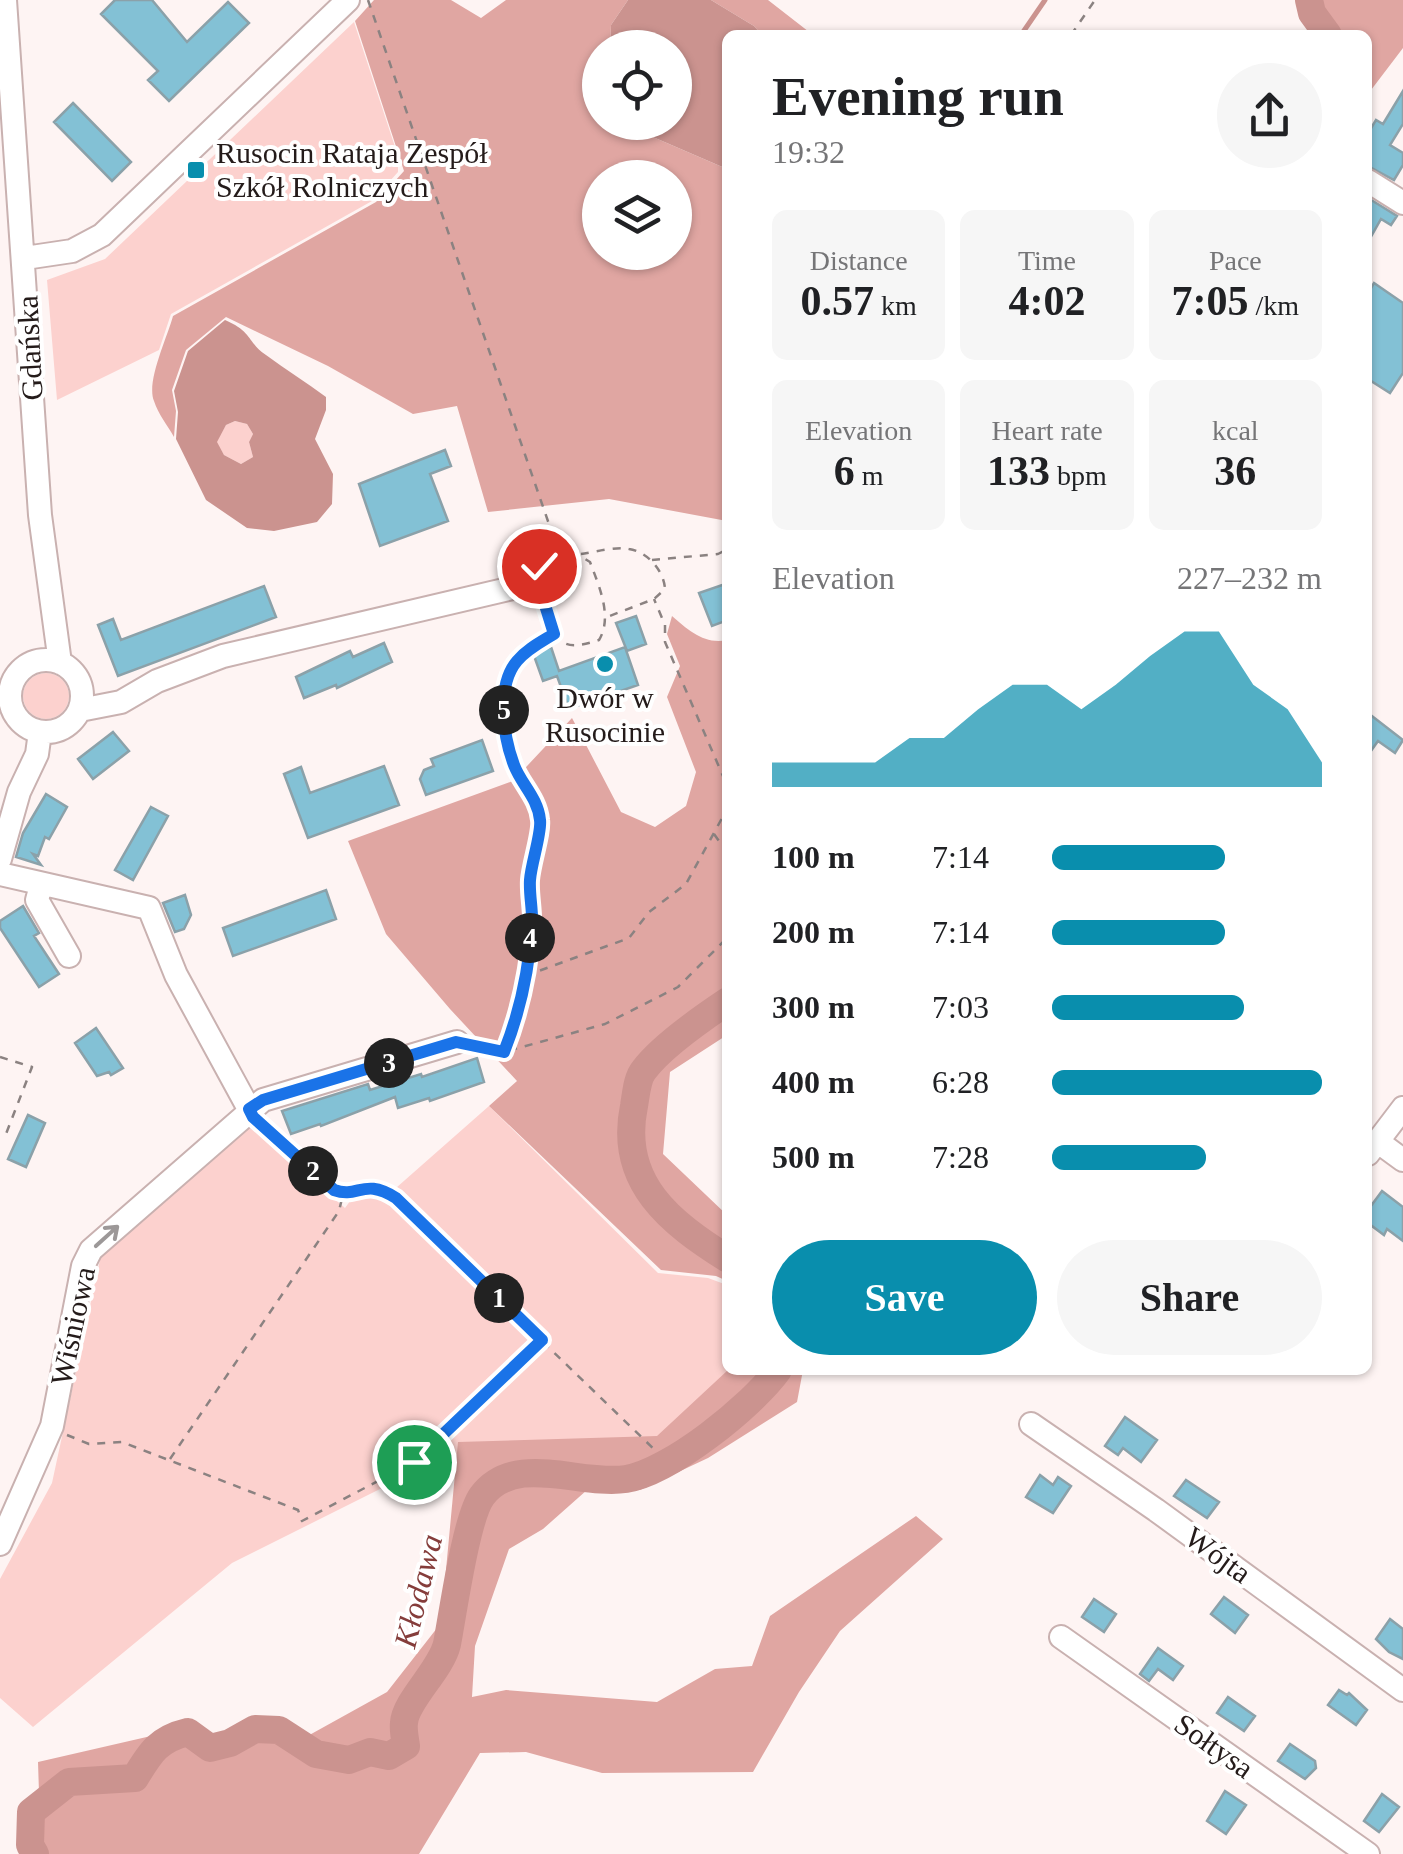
<!DOCTYPE html>
<html lang="en">
<head>
<meta charset="utf-8">
<style>
	body { margin:0; font-family:Georgia,serif; background:#f6f6f6; color:#202124; height:100vh; display:flex; flex-direction:column; font-size:38px; white-space:nowrap }
	* { box-sizing:border-box; margin:0 }
	p { font-size:32px; color:#757577 }
	.icon { flex:none; width:55px; height:55px; fill:none; stroke:currentColor; stroke-width:2; stroke-linecap:round; stroke-linejoin:round }
	.map { position:relative; flex:1; overflow:hidden }
	.sheet { position:absolute; left:722px; top:30px; width:650px; height:1345px; display:flex; flex-direction:column; background:#fff; border-radius:15px; box-shadow:0 2px 8px #0004 }
	.sheet>* { flex:none }
	.tools { position:absolute; left:582px; top:30px; display:grid; gap:20px }
	.tools a { display:grid; place-items:center; width:110px; height:110px; border-radius:50%; background:#fff; box-shadow:0 2px 8px #0004; font-size:50px }
	.pin { position:absolute; display:grid; place-items:center; width:85px; height:85px; color:#fff; margin:-42px; border:5px solid #fff; border-radius:50%; box-shadow:0 2px 10px #0007 }
	.km { position:absolute; width:50px; height:50px; margin:-25px; border-radius:50%; background:#222; color:#fff; font-size:28px; line-height:50px; text-align:center }
	.round { display:grid; place-items:center; flex:none; width:105px; height:105px; border-radius:52px; background:#f6f6f6 }
	.summary { display:flex; align-items:center; justify-content:space-between; height:170px; padding:0 50px }
	h1 { font-size:55px; font-weight:700; line-height:75px }
	.metrics { display:grid; grid-template-columns:repeat(3,1fr); gap:15px; height:170px; padding:10px 50px }
	.metrics div { display:grid; align-content:center; border-radius:15px; background:#f6f6f6; text-align:center }
	.metrics b { font-size:42px; font-weight:700 }
	.metrics small { font-size:28px; font-weight:400 }
	.metrics p { font-size:28px }
	.chart { height:280px; padding:20px 50px }
	.chart p { display:flex; justify-content:space-between }
	.chart svg { width:100%; height:180px; margin-top:10px; fill:#098ead; opacity:.7 }
	.action { display:flex; gap:20px; margin-top:auto; padding:20px 50px }
	.action a { flex:1; height:115px; border-radius:60px; background:#098ead; color:#fff; font-size:40px; font-weight:700; line-height:115px; text-align:center }
	.action a+a { background:#f6f6f6; color:#202124 }
	ul { padding:0 50px; list-style:none; font-size:32px }
	li { display:grid; grid-template-columns:160px 120px 1fr; align-items:center; height:75px }
	li i { height:25px; border-radius:12px; background:#098ead }
	.map>svg:first-child { display:block }
</style>
</head>
<body>
<div class="map">
<svg width="1403" height="1854" viewBox="0 0 1403 1854">
	<rect width="100%" height="100%" fill="#fef4f3"/>
	<path fill="#fcd1ce" d="M354,22l44,134v16l-26,29 -201,113 -12,36 -102,50 -10,-120 58,-21z
		M235,421l12,3 6,10 -4,8 4,15 -12,7 -17,-9 -8,-13 10,-17z
		M23 696a23 23 0 1 1 46 0a23 23 0 1 1-46 0Z
		M489,1106l169,167 50,5 19,7 1,85h27l-94,93 -166,-7 -93,22 -170,85 -199,164 -33,-29v-119l52,-96 49,-228 145,-133 99,86 11,-15 32,2z"/>
	<path fill="#e0a6a2" fill-rule="evenodd" d="M374,0h77l30,18 25,-18h122l-17,25 -1,22 -10,1v74l33,1 6,8 88,38v352l-118,-22 -121,13 -31,-106 -44,8 -85,-48 -102,-49 -40,33 -14,40 4,21 -2,26c-6,-11 -16,-23 -20,-36 -8,-19 13,-63 19,-85l203,-114 28,-31 -49,-150zM600,178h75v74h-75z
		M711,0h57l45,35h-51l-8,-9z
		M1306,0h97v48l-35,46v-59h-49l7,-12z
		M672,616c16,14 33,29 55,24v395l-57,37 -7,82 64,61v66l-11,-5 -55,-6 -172,-164 28,-25 -67,-72 -64,-75 -38,-93 165,-60 59,-63 49,94 34,15 31,-21 10,-34 -29,-75 13,-31 -13,-32z
		M728,1370h75l-6,32 -89,56 -68,32h-53l-44,39 -34,20 -34,97 -3,51 34,-7 151,12 58,-33 37,-3 18,-50 146,-100 27,23 -103,92 -41,61 -46,80 -151,1 -76,-21 -46,1 -61,101h-378l-3,-92 113,-26 153,2 83,-46 54,-69 17,-181 199,-6z"/>
	<path fill="#cb938f" fill-rule="evenodd" d="M628,0h83l43,26 8,9h-34l-1,134 -88,-38 -6,-8 42,-1v-74l-65,-1 1,-22z
		M225,320c28,12 22,22 41,35 20,15 40,27 60,42v13l-11,29 18,35 -1,30 -15,18 -43,9 -27,-3 -41,-28 -30,-61 2,-27 -4,-21 14,-40zM235,421l12,3 6,10 -4,8 4,15 -12,7 -17,-9 -7,-13 9,-17z"/>
	<g fill="none" stroke-linecap="round" stroke-linejoin="round">
		<path stroke="#cb938f" stroke-width="5" d="M1021,35l24,-35"/>
		<path stroke="#cb938f" stroke-width="28" d="M1309,0l3,13 16,22
			M728,1001c-24,16 -67,46 -84,69 -7,8 -8,25 -10,36 -16,77 37,117 94,153
			M35,1854l-5,-9 1,-33 38,-30 66,-4c15,-25 23,-39 53,-46l22,16 20,-5 25,-14 24,1 37,24 33,6 21,-8 19,4 17,-10c-1,-7 -3,-16 -2,-23 1,-22 37,-53 43,-79 6,-31 19,-126 35,-148 33,-44 98,-10 144,-17 44,-7 126,-73 152,-109"/>
	</g>
	<path fill="#83c1d5" stroke="#8ba1a9" stroke-width="2.5" d="M115,0h37l35,42 41,-40 21,21 -80,78 -21,-21 10,-9 -57,-57z
		M1403,91v33l-13,21 13,8v12l-9,15 -26,-14v-33l8,-13 7,4z
		M73,103l58,59 -19,19 -58,-59z
		M1368,198l29,18 -6,9 -10,-6 -13,23z
		M1374,283l29,20v70l-13,20 -22,-14v-86z
		M445,450l6,16 -21,8 18,47 -68,25 -21,-62z
		M728,583v37l-16,6 -13,-33z
		M264,586l12,31 -158,59 -20,-51 15,-6 8,21z
		M636,616l10,28 -19,7 -11,-28z
		M384,643l8,19 -55,26 -1,-3 -32,13 -8,-21 54,-26 3,6z
		M551,647l8,24 66,-24 13,38 -69,24 -12,-33 -14,5 -10,-28z
		M1368,713l35,27 -8,13 -17,-12 -10,14z
		M113,732l16,19 -36,28 -15,-20z
		M482,740l11,31 -67,24 -6,-16 4,-9 10,-4 -3,-7z
		M384,766l15,39 -91,33 -24,-64 17,-7 9,26z
		M46,794l21,13 -18,32 -4,-2 -7,19 -5,-2 8,11 -25,-8 7,-24z
		M151,807l17,9 -35,64 -18,-10z
		M326,890l10,29 -103,37 -10,-28z
		M185,895l6,20 -7,14 -9,3 -12,-29z
		M23,906l16,27 -5,3 25,38 -20,13 -39,-59v-7z
		M96,1028l27,40 -12,7 -2,-3 -12,4 -22,-33z
		M477,1058l7,24 -54,19 -1,-3 -31,10 -3,-11 -74,29 -1,-2 -29,10 -9,-23 86,-27 2,6 51,-16 1,3z
		M28,1115l17,8 -19,44 -18,-8z
		M1382,1191l21,16v34l-16,-12 -3,6 -16,-12v-13z
		M1125,1417l32,23 -16,22 -18,-14 -5,7 -13,-9z
		M1040,1475l13,10 5,-8 13,9 -18,27 -27,-16z
		M1186,1480l33,22 -12,16 -33,-22z
		M1224,1597l24,18 -13,18 -24,-19z
		M1094,1599l22,15 -12,18 -22,-15z
		M1390,1619l13,10v30l-14,-7 -13,-13z
		M1158,1648l25,18 -10,14 -15,-11 -9,12 -9,-7z
		M1339,1690l8,5 2,-2 18,17 -11,15 -28,-20z
		M1228,1697l27,19 -11,15 -27,-18z
		M1290,1744l25,17 1,7 -11,11 -27,-18z
		M1225,1791l21,14 -20,29 -19,-13z
		M1382,1794l17,13 -20,25 -15,-11z"/>
	<g fill="none" stroke-linecap="round" stroke-linejoin="round">
		<g stroke="#c9b1b0" stroke-width="26">
			<path id="minor" d="M5,0l35,515 20,148
				M1368,181l35,22
				M25,258l47,-7 30,-16 246,-235
				M10 696a36 36 0 1 1 72 0a36 36 0 1 1-72 0Z
				M80,710l41,-8 36,-21 66,-25 315,-74
				M0,859l19,-67 18,-38 3,-22
				M0,874l149,34 27,67 73,134
				M41,885l-4,15 32,56
				M1377,1141l26,19
				M1368,1154l35,-46
				M1031,1424l125,86 247,180
				M0,1544l52,-118 31,-160 8,-16 172,-150 194,-58
				M1061,1637l307,217"/>
		</g>
		<path stroke="#8b8281" stroke-width="2.5" stroke-dasharray="8 8" stroke-linecap="butt" d="M368,0l192,556 -17,8
			M1071,35l24,-35
			M581,554c14,-2 35,-8 48,-5 19,3 35,22 36,40l-11,10 -47,18
			M652,560l66,-6 10,-5
			M544,603c12,36 13,51 55,37 14,-23 0,-54 -9,-78l-13,-8 -17,2
			M714,834l14,20
			M525,976l104,-38 20,-26 37,-28 41,-75 -1,-26 -61,-141v-17l-11,-26
			M478,1047l26,5 101,-28 73,-37 50,-50
			M504,1052c16,-40 26,-83 28,-126 1,-16 -3,-31 -2,-46 1,-16 12,-49 10,-60 -2,-22 -19,-36 -26,-55 -11,-29 -18,-79 3,-104 10,-12 24,-19 37,-27
			M0,1057l32,10 -28,72
			M543,1342l115,111
			M67,1435l22,9 33,-2 176,68 4,11 112,-59 128,-121 -146,-143c-33,-22 -37,1 -62,-8l-72,-65
			M170,1459l169,-248 4,-17"/>
		<use href="#minor" stroke="#fff" stroke-width="22"/>
	</g>
	<defs><path id="oneway-shaft" d="M-6 0H5M1.5-3L5.5 0L1.5 3" fill="none" stroke-width="1.6" stroke-linecap="round" stroke-linejoin="round" transform="scale(2.5)"/></defs>
	<use stroke="#9c9898" href="#oneway-shaft" transform="translate(107 1236) rotate(-42)"/>
	<g fill="none" stroke-linecap="round" stroke-linejoin="round">
		<g stroke="#fff" stroke-width="20">
			<path id="route" d="M414,1462l128,-122 -146,-142c-33,-21 -37,1 -62,-8l-81,-73 -4,-8 14,-9 193,-58 48,10c16,-40 25,-83 28,-126 1,-16 -3,-31 -2,-46 1,-16 12,-48 10,-60 -2,-22 -19,-36 -26,-55 -11,-29 -18,-79 3,-104 10,-12 24,-19 37,-27l-18,-58 3,-10"/>
		</g>
		<use href="#route" stroke="#1a73e8" stroke-width="12"/>
	</g>
	<g fill="#098ead" stroke="#fff" stroke-width="4">
		<rect x="186" y="160" width="20" height="20" rx="5"/>
		<circle cx="605" cy="664" r="10"/>
	</g>
	<g text-anchor="middle" stroke-width="8" stroke-linejoin="round" paint-order="stroke">
		<g font-size="30" fill="#241b1a" stroke="#fff" text-anchor="start">
			<text x="216" y="163">Rusocin Rataja Zespół<tspan x="216" dy="34">Szkół Rolniczych</tspan></text>
			<text x="605" y="708" text-anchor="middle">Dwór w<tspan x="605" dy="34">Rusocinie</tspan></text>
		</g>
		<g font-size="30" fill="#241b1a" stroke="#fff">
			<text transform="translate(30 348) rotate(-93)" y="10">Gdańska</text>
			<text transform="translate(73 1326) rotate(-78)" y="10">Wiśniowa</text>
			<text transform="translate(1218 1555) rotate(36)" y="10">Wójta</text>
			<text transform="translate(1214 1746) rotate(35)" y="10">Sołtysa</text>
		</g>
		<g font-size="32" font-style="italic" fill="#853d3b" stroke="#fff">
			<text transform="translate(418 1591) rotate(-76)" y="11">Kłodawa</text>
		</g>
	</g>
</svg>
<div class="tools">
<a><svg class="icon" aria-label="locate" viewBox="0 0 24 24"><circle cx="12" cy="12" r="6"/><path d="M12 2v4M12 18v4M2 12h4M18 12h4"/></svg></a>
<a><svg class="icon" aria-label="layers" viewBox="0 0 24 24"><path d="M12 4l9 5-9 5-9-5zM3 14l9 5 9-5"/></svg></a>
</div>
<div class="pin" style="left:414px;top:1462px;background:#1e9e55"><svg class="icon" aria-label="arrive" viewBox="0 0 24 24"><path d="M6 21V4h12l-3 4 3 4H6"/></svg></div>
<div class="pin" style="left:539px;top:566px;background:#d93025"><svg class="icon" aria-label="check" viewBox="0 0 24 24"><path d="M5 12l5 5 9-10"/></svg></div>
<b class="km" style="left:499px;top:1298px">1</b>
<b class="km" style="left:313px;top:1171px">2</b>
<b class="km" style="left:389px;top:1063px">3</b>
<b class="km" style="left:530px;top:938px">4</b>
<b class="km" style="left:504px;top:710px">5</b>
<section class="sheet">
<div class="summary"><div><h1>Evening run</h1><p>19:32</p></div><a class="round"><svg class="icon" aria-label="share" viewBox="0 0 24 24"><path d="M12 15V3M7 8l5-5 5 5M5 13v7h14v-7"/></svg></a></div>
<div class="metrics">
<div><p>Distance</p><b>0.57<small> km</small></b></div>
<div><p>Time</p><b>4:02</b></div>
<div><p>Pace</p><b>7:05<small> /km</small></b></div>
</div>
<div class="metrics">
<div><p>Elevation</p><b>6<small> m</small></b></div>
<div><p>Heart rate</p><b>133<small> bpm</small></b></div>
<div><p>kcal</p><b>36</b></div>
</div>
<div class="chart"><p><span>Elevation</span>227–232 m</p>
<svg viewBox="0 0 160 44" preserveAspectRatio="none"><path d="M0 44V38L10 38L20 38L30 38L40 32L50 32L60 25L70 19L80 19L90 25L100 19L110 12L120 6L130 6L140 19L150 25L160 38V44z"/></svg>
</div>
<ul>
<li><b>100 m</b>7:14<i style="width:64%"></i></li>
<li><b>200 m</b>7:14<i style="width:64%"></i></li>
<li><b>300 m</b>7:03<i style="width:71%"></i></li>
<li><b>400 m</b>6:28<i style="width:100%"></i></li>
<li><b>500 m</b>7:28<i style="width:57%"></i></li>
</ul>
<div class="action"><a>Save</a><a>Share</a></div>
</section>
</div>
</body>
</html>
